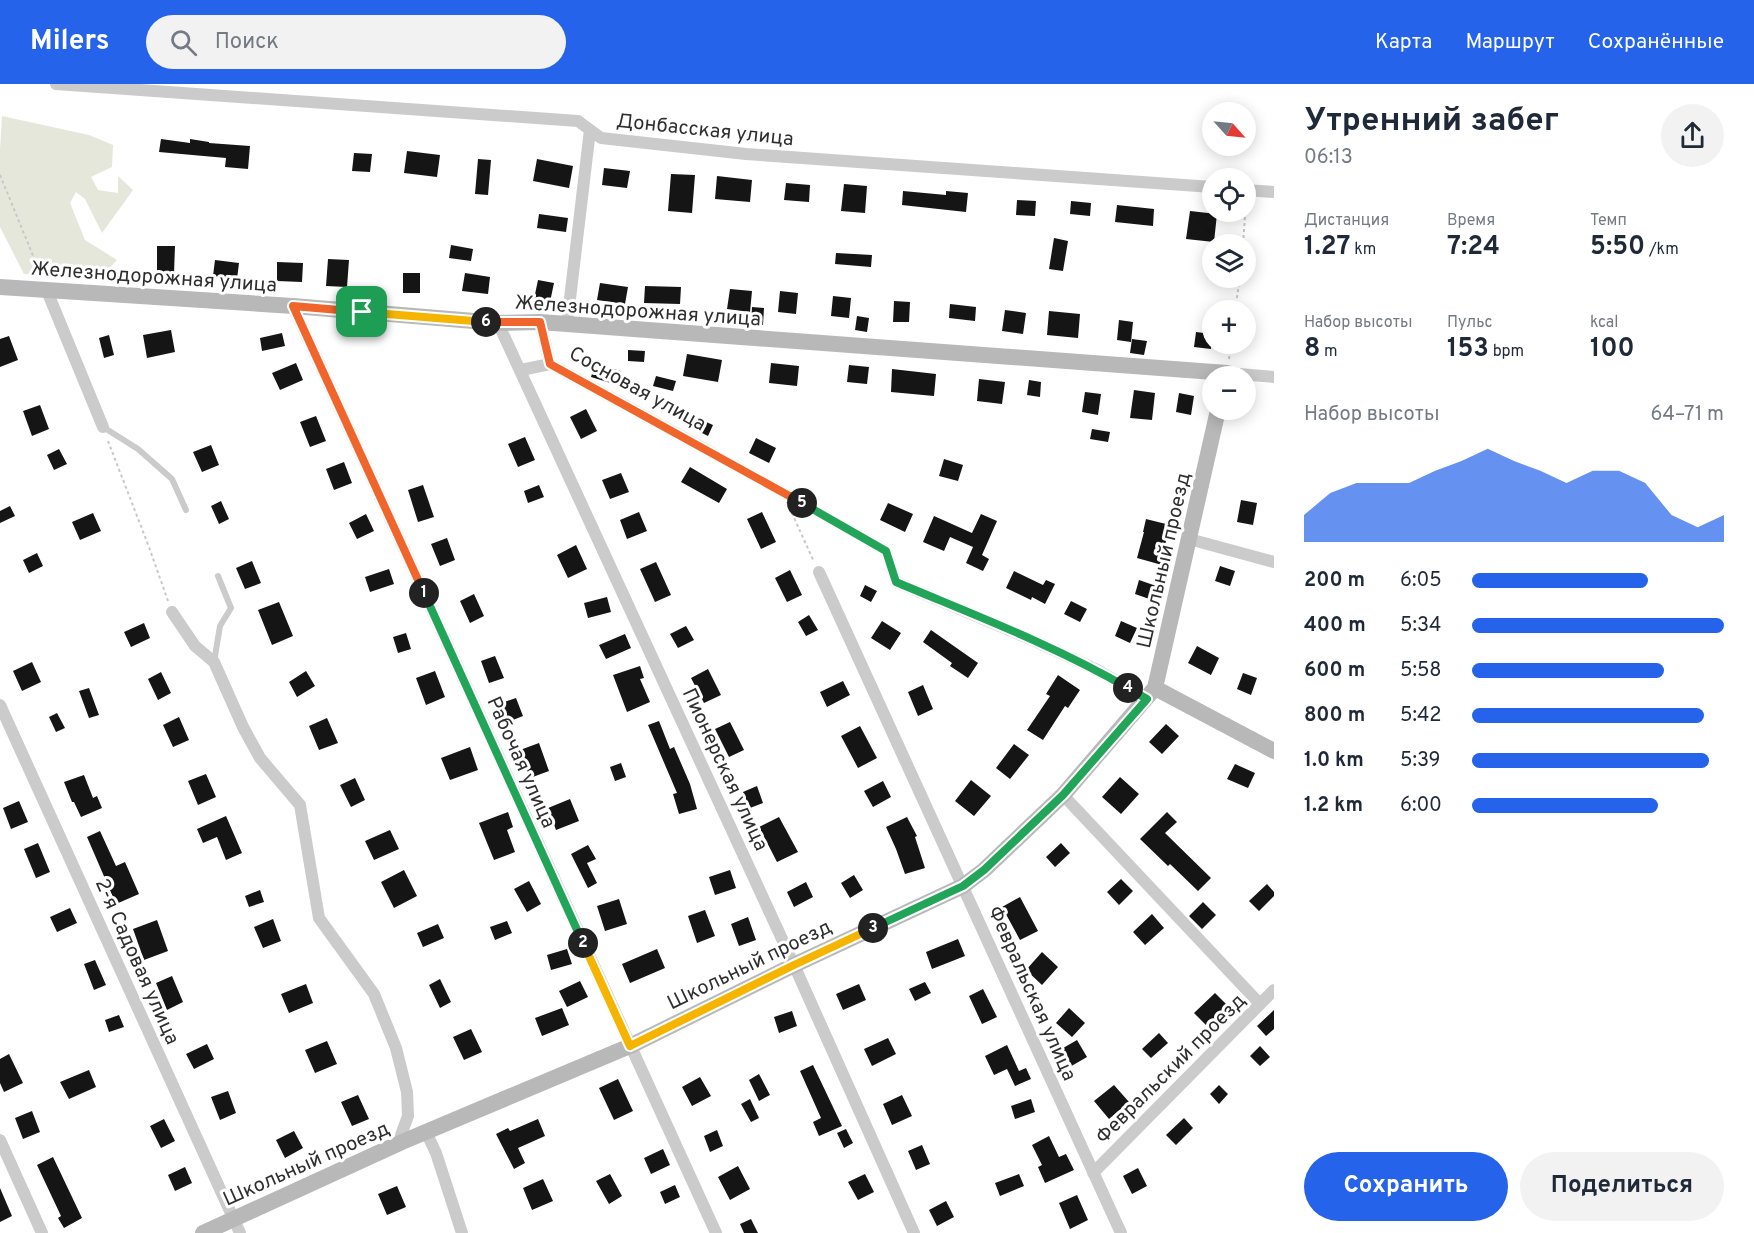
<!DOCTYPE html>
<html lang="ru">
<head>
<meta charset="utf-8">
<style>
	body { margin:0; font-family:Overpass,sans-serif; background:#f2f2f3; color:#1f2937; height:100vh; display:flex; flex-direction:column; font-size:22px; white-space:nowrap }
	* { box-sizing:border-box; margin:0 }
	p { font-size:20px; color:#747a83 }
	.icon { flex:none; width:33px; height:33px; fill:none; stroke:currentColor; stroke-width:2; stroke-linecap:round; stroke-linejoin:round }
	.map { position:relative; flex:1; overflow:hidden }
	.drawer { display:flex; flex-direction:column; background:#fff; width:480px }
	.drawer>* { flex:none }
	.needle { width:39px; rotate:117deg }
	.fabs { position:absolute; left:1202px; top:18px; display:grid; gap:12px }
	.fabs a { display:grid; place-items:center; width:54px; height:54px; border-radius:50%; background:#fff; box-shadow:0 3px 15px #0003; font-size:30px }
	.pin { position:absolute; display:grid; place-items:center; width:51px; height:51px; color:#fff; margin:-26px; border-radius:12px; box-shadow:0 3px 9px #0006 }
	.km { position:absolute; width:30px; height:30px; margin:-15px; border-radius:50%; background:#222; color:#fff; font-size:16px; line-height:30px; text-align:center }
	.round { display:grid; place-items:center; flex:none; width:63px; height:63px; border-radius:32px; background:#f2f2f3 }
	.summary { display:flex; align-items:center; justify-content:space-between; height:102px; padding:0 30px }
	h1 { font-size:33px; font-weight:700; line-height:45px }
	.figures { display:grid; grid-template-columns:repeat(3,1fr); gap:9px; height:102px; padding:6px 30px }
	.figures div { display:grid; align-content:center }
	.figures b { font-size:26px; font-weight:700 }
	.figures small { font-size:16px; font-weight:400 }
	.figures p { font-size:16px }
	.chart { height:168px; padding:12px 30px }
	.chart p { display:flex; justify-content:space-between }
	.chart svg { width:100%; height:108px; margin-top:6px; fill:#2563eb; opacity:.7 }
	.button { display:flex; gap:12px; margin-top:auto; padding:12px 30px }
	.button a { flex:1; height:69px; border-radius:36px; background:#2563eb; color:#fff; font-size:24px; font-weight:700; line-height:69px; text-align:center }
	.button a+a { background:#f2f2f3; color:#1f2937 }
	ul { padding:0 30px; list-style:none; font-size:20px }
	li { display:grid; grid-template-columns:96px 72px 1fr; align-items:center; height:45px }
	li i { height:15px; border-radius:8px; background:#2563eb }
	header { display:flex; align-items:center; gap:36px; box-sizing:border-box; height:84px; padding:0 30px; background:#2563eb; color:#fff }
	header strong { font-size:28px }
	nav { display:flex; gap:33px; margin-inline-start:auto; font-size:21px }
	.search { width:420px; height:54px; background:#f2f2f3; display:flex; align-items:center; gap:15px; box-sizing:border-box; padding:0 21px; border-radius:33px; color:#747a83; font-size:22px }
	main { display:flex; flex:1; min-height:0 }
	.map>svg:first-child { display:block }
</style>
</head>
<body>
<header>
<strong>Milers</strong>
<div class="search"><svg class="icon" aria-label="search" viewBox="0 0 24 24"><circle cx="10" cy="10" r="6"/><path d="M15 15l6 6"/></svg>Поиск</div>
<nav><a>Карта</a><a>Маршрут</a><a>Сохранённые</a></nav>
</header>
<main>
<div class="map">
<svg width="1274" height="1149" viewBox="0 0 1274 1149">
	<rect width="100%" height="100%" fill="#fff"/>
	<path fill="#e5e7db" d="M2,32l87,19 24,10 -1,22 -21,10 7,13 20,3v-17l15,14 -31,43 -17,-34 -9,-7 -6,11 15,37 32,20 -18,19 -75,-5 -24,-47v-77z"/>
	<path fill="#151515" d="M161,55l29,4v-4l19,3v1l41,3 -2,23 -23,-2 1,-9 -67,-6z
		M407,67l33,4 -3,22 -33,-4z
		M354,69l18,1 -2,18 -18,-1z
		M478,75l13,1 -3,35 -13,-1z
		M537,75l36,7 -4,22 -36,-7z
		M604,84l26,3 -3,17 -25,-3z
		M671,90l24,1 -3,38 -24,-2z
		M717,92l35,4 -2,22 -35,-3z
		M786,99l24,2 -1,17 -25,-2z
		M844,100l23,2 -2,27 -24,-2z
		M903,107l43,4v-4l22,2 -2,19 -64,-7z
		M1017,116l19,1 -1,15 -19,-1z
		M1071,117l20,2 -1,13 -20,-2z
		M1117,121l37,4 -1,17 -38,-4z
		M1190,127l27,3 -3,28 -28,-3z
		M539,130l29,4 -2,14 -29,-4z
		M1054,154l14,3 -5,30 -14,-2z
		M451,161l22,4 -2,12 -22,-3z
		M157,162h18l-1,27h-17z
		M836,169l36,2 -1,12 -36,-3z
		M328,175l21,1 -2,27 -21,-1z
		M215,176l24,3 -2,16 -24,-3z
		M277,178l26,1 -1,19 -25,-1z
		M403,189h17v20h-17z
		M465,189l25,4 -2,17 -26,-3z
		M538,196l16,3 -4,19 -16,-3z
		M600,199l28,4 -3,17 -28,-4z
		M645,202l36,1 -1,17 -36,-1z
		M730,205l22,2 -2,21 -23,-3z
		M780,207l18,2 -2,21 -18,-2z
		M833,212l18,2 -2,20 -18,-2z
		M894,217l16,1 -1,20h-16z
		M950,220l26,3 -1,14 -26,-3z
		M752,223l12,1 -1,17 -12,-1z
		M1005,226l21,3 -3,21 -21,-3z
		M1049,227l31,3 -2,24 -31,-3z
		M857,232l12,2 -2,14 -12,-2z
		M1119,236l14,2 -2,20 -14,-2z
		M171,246l4,22 -28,6 -4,-23z
		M1196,248l16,2 -1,15 -17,-2z
		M282,249l3,13 -23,5 -2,-13z
		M109,251l5,20 -10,3 -5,-20z
		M9,252l9,24 -18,7v-28z
		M1132,255l15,2 -3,14 -14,-2z
		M628,266l17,1 -1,11 -16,-1z
		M687,270l35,6 -4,22 -35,-6z
		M296,279l7,17 -23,10 -8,-17z
		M771,279l28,3 -2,20 -28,-3z
		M595,280l26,7 -4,14 -26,-8z
		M849,281l20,2 -2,17 -20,-2z
		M892,285l44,5 -2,22 -43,-4z
		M656,292l20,5 -3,10 -20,-5z
		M979,295l26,3 -3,22 -25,-3z
		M1029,296l12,2 -1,15 -13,-2z
		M1134,306l21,3 -3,27 -22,-2z
		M1085,308l16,2 -3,21 -16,-3z
		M1179,309l15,3 -3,19 -15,-3z
		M40,321l9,24 -17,7 -9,-25z
		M586,325l11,22 -16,8 -11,-22z
		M316,332l10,25 -16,6 -10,-25z
		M695,333l18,8 -5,11 -18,-9z
		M1092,345l18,3 -2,10 -18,-3z
		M525,353l10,23 -17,7 -10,-23z
		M756,354l20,10 -7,15 -20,-10z
		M211,361l8,20 -17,7 -9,-20z
		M59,365l8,15 -13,6 -7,-15z
		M944,375l19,6 -5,16 -19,-5z
		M344,378l8,21 -18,7 -8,-21z
		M690,383l37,22 -8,14 -38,-21z
		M621,389l8,19 -19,7 -8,-19z
		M423,401l11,32 -16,5 -10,-32z
		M539,401l5,12 -16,6 -4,-12z
		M1241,416l16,3 -4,22 -16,-3z
		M221,417l8,18 -10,5 -8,-18z
		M888,419l25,11 -8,18 -25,-12z
		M10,422l5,10 -15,7v-12z
		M639,428l8,19 -20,8 -7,-19z
		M762,428l14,30 -15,7 -14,-30z
		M93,429l8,18 -21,9 -8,-18z
		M366,430l8,17 -17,8 -8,-16z
		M981,430l16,7 -15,34 7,4 -6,12 -17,-8 7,-16 -23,-10 -6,14 -21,-9 11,-26 38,17z
		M1146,435l24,6 -5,20h3l-6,20 -25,-7 7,-26h-1z
		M447,454l8,22 -15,6 -9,-22z
		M576,461l11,24 -19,9 -11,-23z
		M37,469l6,13 -14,7 -6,-13z
		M252,477l9,22 -16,6 -9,-21z
		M656,478l15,33 -16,7 -15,-33z
		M1220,482l15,5 -5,15 -15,-5z
		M389,485l5,15 -24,8 -5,-15z
		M790,486l12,25 -15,7 -12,-24z
		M1014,487l29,14 3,-5 9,4 -10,20 -13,-7 -1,3 -25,-12z
		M1139,496l23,8 -4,14 -23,-8z
		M865,501l12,6 -6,11 -11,-6z
		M474,510l10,22 -14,7 -10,-22z
		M607,513l4,15 -23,6 -4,-15z
		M1071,517l16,8 -7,13 -16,-8z
		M279,518l14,34 -21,9 -14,-35z
		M809,531l9,15 -12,6 -8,-14z
		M882,537l19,12 -11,17 -19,-12z
		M1121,537l16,7 -7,15 -15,-7z
		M144,539l6,15 -19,9 -7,-15z
		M686,542l8,14 -16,8 -8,-14z
		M931,546l47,33 -10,15 -18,-12 2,-3 -29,-21z
		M406,549l5,16 -13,4 -5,-16z
		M625,550l6,14 -25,11 -7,-14z
		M1197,562l22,12 -8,17 -23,-12z
		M495,572l9,22 -15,5 -8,-22z
		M32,578l9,20 -19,9 -9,-20z
		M640,582l4,12 -4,1 10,23 -23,10 -14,-37z
		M708,585l13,26 -17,8 -13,-25z
		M306,587l9,15 -18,11 -8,-15z
		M435,587l10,26 -19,8 -10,-27z
		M161,588l10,21 -13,7 -10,-21z
		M1243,589l14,5 -6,17 -14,-6z
		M1058,591l22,15 -12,18 -3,-2 -22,34 -16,-10 23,-34 -4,-2z
		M843,597l7,14 -23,12 -7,-15z
		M923,601l10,24 -15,7 -10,-24z
		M89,604l10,27 -10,3 -10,-27z
		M516,614l7,18 -15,6 -7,-19z
		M57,629l8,15 -9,4 -7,-15z
		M179,633l10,23 -16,7 -10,-22z
		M327,634l11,25 -19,7 -10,-24z
		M659,637l11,28 4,-2 16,37 7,25 -18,5 -6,-20 4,-1 -29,-68z
		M730,638l14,28 -15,7 -14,-28z
		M1166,640l13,12 -17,18 -13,-12z
		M860,642l17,32 -19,10 -17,-32z
		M539,659l10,28 -19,7 -10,-28z
		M1014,660l15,11 -19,24 -14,-11z
		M470,663l8,23 -28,10 -9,-22z
		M621,679l5,14 -11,4 -5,-14z
		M1235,680l20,9 -7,15 -21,-9z
		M206,690l10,23 -18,8 -10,-24z
		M84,691l9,23 4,-2 5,12 -21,9 -7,-15h-2l-8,-20z
		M1120,693l19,17 -18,20 -19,-17z
		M355,694l10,22 -14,7 -11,-22z
		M971,696l20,16 -17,20 -19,-15z
		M883,697l8,16 -18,10 -9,-16z
		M757,702l6,17 -13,5 -7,-16z
		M570,715l9,22 -23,9 -8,-22z
		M19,717l9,21 -17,7 -8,-21z
		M508,728l5,15 -6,3 8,22 -21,8 -15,-37z
		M1167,728l10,10 -12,11 46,45 -13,13 -28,-27 -2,2 -28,-27z
		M226,732l16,37 -16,7 -9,-23 -14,6 -6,-14z
		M779,733l19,35 -21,10 -18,-35z
		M907,733l10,19 -2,1 10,31 -20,6 -9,-25 -10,-22z
		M390,746l9,19 -25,11 -9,-19z
		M100,747l16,35 9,-4 14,32 -23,10 -29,-67z
		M38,759l12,29 -14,6 -12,-29z
		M1061,759l9,10 -15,14 -9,-10z
		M588,761l8,14 -9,4 10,20 -9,5 -17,-34z
		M404,786l13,26 -23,12 -13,-26z
		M730,786l6,18 -21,7 -6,-18z
		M854,791l9,15 -13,8 -9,-15z
		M1121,795l12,12 -14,14 -12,-13z
		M529,797l12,23 -14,8 -13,-23z
		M806,798l7,15 -19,10 -7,-15z
		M1267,800l7,8v4l-15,15 -10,-10z
		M260,806l4,12 -15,5 -4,-11z
		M1020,813l18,34 -18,9 -18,-33z
		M619,815l8,25 -22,7 -8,-25z
		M1203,818l13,13 -14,14 -13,-13z
		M70,824l7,15 -20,9 -7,-15z
		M705,826l10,26 -18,7 -9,-27z
		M1152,830l12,14 -19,17 -12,-13z
		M748,833l8,23 -17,6 -8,-22z
		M273,835l8,22 -18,7 -9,-21z
		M157,836l11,31 -24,9 -11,-31z
		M507,837l5,12 -17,7 -5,-13z
		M438,840l6,14 -21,9 -6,-14z
		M958,855l7,17 -33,13 -6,-17z
		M567,865l5,15 -21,6 -4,-15z
		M657,865l8,19 -35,15 -8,-19z
		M1042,868l16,15 -16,18 -16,-15z
		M95,876l11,25 -12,5 -10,-26z
		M172,892l11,26 -16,8 -11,-27z
		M440,895l11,23 -11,6 -11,-23z
		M580,897l8,16 -21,10 -8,-16z
		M925,898l6,11 -16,8 -6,-12z
		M306,900l7,19 -24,10 -8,-19z
		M859,900l7,16 -23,10 -7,-16z
		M983,905l14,28 -15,7 -13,-28z
		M1215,909l17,17 -21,20 -17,-17z
		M562,924l7,17 -27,11 -7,-18z
		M1069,924l16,15 -13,14 -16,-14z
		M1274,926v19l-8,7 -9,-10z
		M792,927l5,15 -18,7 -5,-16z
		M119,931l5,12 -15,5 -4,-12z
		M471,945l11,23 -18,8 -11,-23z
		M1159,949l9,10 -17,15 -9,-9z
		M888,954l8,16 -24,12 -8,-17z
		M1077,956l10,17 -19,11 -10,-17z
		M327,957l10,23 -22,9 -10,-23z
		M207,960l7,15 -20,10 -8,-15z
		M1007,961l12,26 7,-3 5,11 -16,7 -8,-17 -13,6 -9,-19z
		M1260,962l10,11 -10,9 -10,-10z
		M9,970l14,29 -19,9 -4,-9v-24z
		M813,981l29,61 -23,10 -6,-14 8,-4 -21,-47z
		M89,986l7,17 -27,12 -9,-17z
		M759,990l11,21 -11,6 -10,-21z
		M700,993l11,19 -19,10 -10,-19z
		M618,995l15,32 -19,9 -15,-32z
		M1114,1001l15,17 -20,17 -15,-18z
		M1219,1001l9,9 -9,10 -9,-10z
		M228,1007l8,22 -16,7 -9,-23z
		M358,1011l11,24 -17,7 -11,-24z
		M902,1011l10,21 -20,9 -9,-21z
		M750,1015l9,19 -8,4 -10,-18z
		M1031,1015l4,13 -20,7 -4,-13z
		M32,1027l8,21 -17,7 -8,-21z
		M1184,1034l9,10 -17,17 -10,-10z
		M164,1035l11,22 -14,7 -11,-22z
		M538,1035l7,17 -27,12 7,15 -11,6 -18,-35 12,-6 2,3z
		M846,1045l7,14 -9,5 -7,-15z
		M717,1046l6,16 -13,6 -6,-16z
		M294,1047l9,17 -18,10 -9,-18z
		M1049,1052l10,21 7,-3 8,16 -29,13 -7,-16 4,-2 -10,-20z
		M922,1061l8,19 -14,6 -8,-19z
		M663,1065l7,16 -19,9 -7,-16z
		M53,1073l29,61 -18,10 -6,-10 3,-2 -24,-51z
		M738,1082l12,23 -20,11 -12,-23z
		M185,1083l7,16 -17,8 -7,-16z
		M1138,1084l9,18 -15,8 -9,-18z
		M610,1090l12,22 -13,8 -13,-23z
		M865,1090l9,18 -16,8 -10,-18z
		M1019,1090l5,12 -24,10 -5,-13z
		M543,1095l10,22 -21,9 -9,-22z
		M675,1101l5,12 -15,7 -5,-12z
		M397,1102l9,21 -19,8 -9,-21z
		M0,1104l12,28 -12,6z
		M1077,1111l11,25 -18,9 -11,-26z
		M946,1117l8,16 -17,9 -8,-16z
		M751,1135l7,14h-14l-4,-9z"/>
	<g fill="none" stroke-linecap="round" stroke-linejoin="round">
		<path stroke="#c8c8c8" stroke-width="2" stroke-dasharray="3 3" stroke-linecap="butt" d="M0,91l41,100
			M1243,160l3,-42
			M1235,226l5,-32
			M1229,275l2,-15
			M108,357l41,106 19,54
			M723,375l163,92 7,19
			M782,407l32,71"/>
		<path stroke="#cbcbcb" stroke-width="6" d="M103,343l35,22 34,30 14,31
			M214,578l6,-36 11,-18 -13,-32"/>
		<path stroke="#cbcbcb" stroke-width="12" d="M56,0l522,37 23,17 145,16 466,33
			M1245,106l29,2
			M47,207l56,136
			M293,222l423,927
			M540,238l10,42 162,89
			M498,239l296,642 120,268
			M567,240l23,-194
			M521,286l29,-6
			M1227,289l47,4
			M1189,455l85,23
			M819,488l302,661
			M896,498l139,59 62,29 50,29
			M172,528l23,34 19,16 29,65 17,31 40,47 19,113 55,76 22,54 11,44 1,24 -7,19 1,7
			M0,621l240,528
			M1063,711l197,209
			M426,1048l10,21 26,80
			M0,1056l42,93
			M1093,1089l181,-183"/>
		<path stroke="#b8b8b8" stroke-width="16" d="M0,203l293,19 205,17 42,-1 687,51 -1,3
			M1155,604l119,63
			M203,1149l199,-91 228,-96 164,-81 169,-79 21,-16 79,-75 92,-107 63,-278"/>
	</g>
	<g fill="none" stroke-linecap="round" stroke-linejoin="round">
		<g stroke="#fff" stroke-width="12">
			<path id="split-1" d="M362,228l-69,-6 131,287"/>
		</g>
		<g stroke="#fff" stroke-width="12">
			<path id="split-2" d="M424,509l159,350"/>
		</g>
		<g stroke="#fff" stroke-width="12">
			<path id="split-3" d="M583,859l47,103 164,-81 79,-37"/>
		</g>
		<g stroke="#fff" stroke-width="12">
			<path id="split-4" d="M873,844l90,-42 21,-16 79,-75 84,-96 -19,-11"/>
		</g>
		<g stroke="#fff" stroke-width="12">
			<path id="split-5" d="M802,419l84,48 10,31c78,33 158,63 232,106"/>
		</g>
		<g stroke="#fff" stroke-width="12">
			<path id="split-6" d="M486,238h54l10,42 252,139"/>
		</g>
		<g stroke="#fff" stroke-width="12">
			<path id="split-7" d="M362,228l124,10"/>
		</g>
		<use href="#split-1" stroke="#f0652b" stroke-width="8"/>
		<use href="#split-2" stroke="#22a559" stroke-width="8"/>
		<use href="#split-3" stroke="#f5b400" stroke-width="8"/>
		<use href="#split-4" stroke="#22a559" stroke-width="8"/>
		<use href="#split-5" stroke="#22a559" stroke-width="8"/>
		<use href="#split-6" stroke="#f0652b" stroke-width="8"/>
		<use href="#split-7" stroke="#f5b400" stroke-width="8"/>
	</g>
	<g text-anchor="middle" stroke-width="6" stroke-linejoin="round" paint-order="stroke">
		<g font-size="20" fill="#2e2e2e" stroke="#fff">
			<text transform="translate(705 45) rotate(6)" y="7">Донбасская улица</text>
			<text transform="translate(154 192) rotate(4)" y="7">Железнодорожная улица</text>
			<text transform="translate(638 226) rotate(4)" y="7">Железнодорожная улица</text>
			<text transform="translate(638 304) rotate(29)" y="7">Сосновая улица</text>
			<text transform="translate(1163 476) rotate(-77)" y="7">Школьный проезд</text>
			<text transform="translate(522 678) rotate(66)" y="7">Рабочая улица</text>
			<text transform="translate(726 685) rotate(65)" y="7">Пионерская улица</text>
			<text transform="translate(138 877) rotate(66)" y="7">2-я Садовая улица</text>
			<text transform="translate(749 880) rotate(-26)" y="7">Школьный проезд</text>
			<text transform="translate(1033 909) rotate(66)" y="7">Февральская улица</text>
			<text transform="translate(1170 984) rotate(-45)" y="7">Февральский проезд</text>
			<text transform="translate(306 1079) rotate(-24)" y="7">Школьный проезд</text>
		</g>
	</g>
</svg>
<div class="fabs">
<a><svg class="needle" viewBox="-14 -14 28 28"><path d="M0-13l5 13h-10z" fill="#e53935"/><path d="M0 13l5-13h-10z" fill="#747a83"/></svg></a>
<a><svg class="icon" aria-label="locate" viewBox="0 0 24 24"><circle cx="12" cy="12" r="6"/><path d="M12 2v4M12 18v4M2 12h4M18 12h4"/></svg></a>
<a><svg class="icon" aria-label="layers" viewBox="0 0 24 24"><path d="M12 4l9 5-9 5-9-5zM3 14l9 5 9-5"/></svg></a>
<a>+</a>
<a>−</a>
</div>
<div class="pin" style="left:362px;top:228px;background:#1e9e55"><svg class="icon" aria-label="arrive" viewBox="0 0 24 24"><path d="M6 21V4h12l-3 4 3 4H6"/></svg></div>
<b class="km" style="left:424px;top:509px">1</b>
<b class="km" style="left:583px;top:859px">2</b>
<b class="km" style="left:873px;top:844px">3</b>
<b class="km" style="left:1128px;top:604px">4</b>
<b class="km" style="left:802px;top:419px">5</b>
<b class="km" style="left:486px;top:238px">6</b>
</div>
<section class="drawer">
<div class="summary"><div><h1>Утренний забег</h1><p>06:13</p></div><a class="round"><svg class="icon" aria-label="share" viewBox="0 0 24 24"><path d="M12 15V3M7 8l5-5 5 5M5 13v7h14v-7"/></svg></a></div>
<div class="figures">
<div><p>Дистанция</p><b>1.27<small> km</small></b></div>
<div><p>Время</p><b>7:24</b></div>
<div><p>Темп</p><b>5:50<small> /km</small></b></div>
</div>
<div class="figures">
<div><p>Набор высоты</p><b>8<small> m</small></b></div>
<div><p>Пульс</p><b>153<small> bpm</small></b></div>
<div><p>kcal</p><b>100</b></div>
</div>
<div class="chart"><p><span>Набор высоты</span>64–71 m</p>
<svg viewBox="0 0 160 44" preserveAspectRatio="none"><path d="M0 44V33L10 24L20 20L30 20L40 20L50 15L60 11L70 6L80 11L90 15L100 20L110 15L120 15L130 20L140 33L150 38L160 33V44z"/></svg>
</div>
<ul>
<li><b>200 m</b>6:05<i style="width:70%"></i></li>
<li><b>400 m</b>5:34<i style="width:100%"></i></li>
<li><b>600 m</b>5:58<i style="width:76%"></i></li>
<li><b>800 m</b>5:42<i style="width:92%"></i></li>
<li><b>1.0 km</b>5:39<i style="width:94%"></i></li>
<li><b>1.2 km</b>6:00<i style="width:74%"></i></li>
</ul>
<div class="button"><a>Сохранить</a><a>Поделиться</a></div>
</section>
</main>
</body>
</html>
